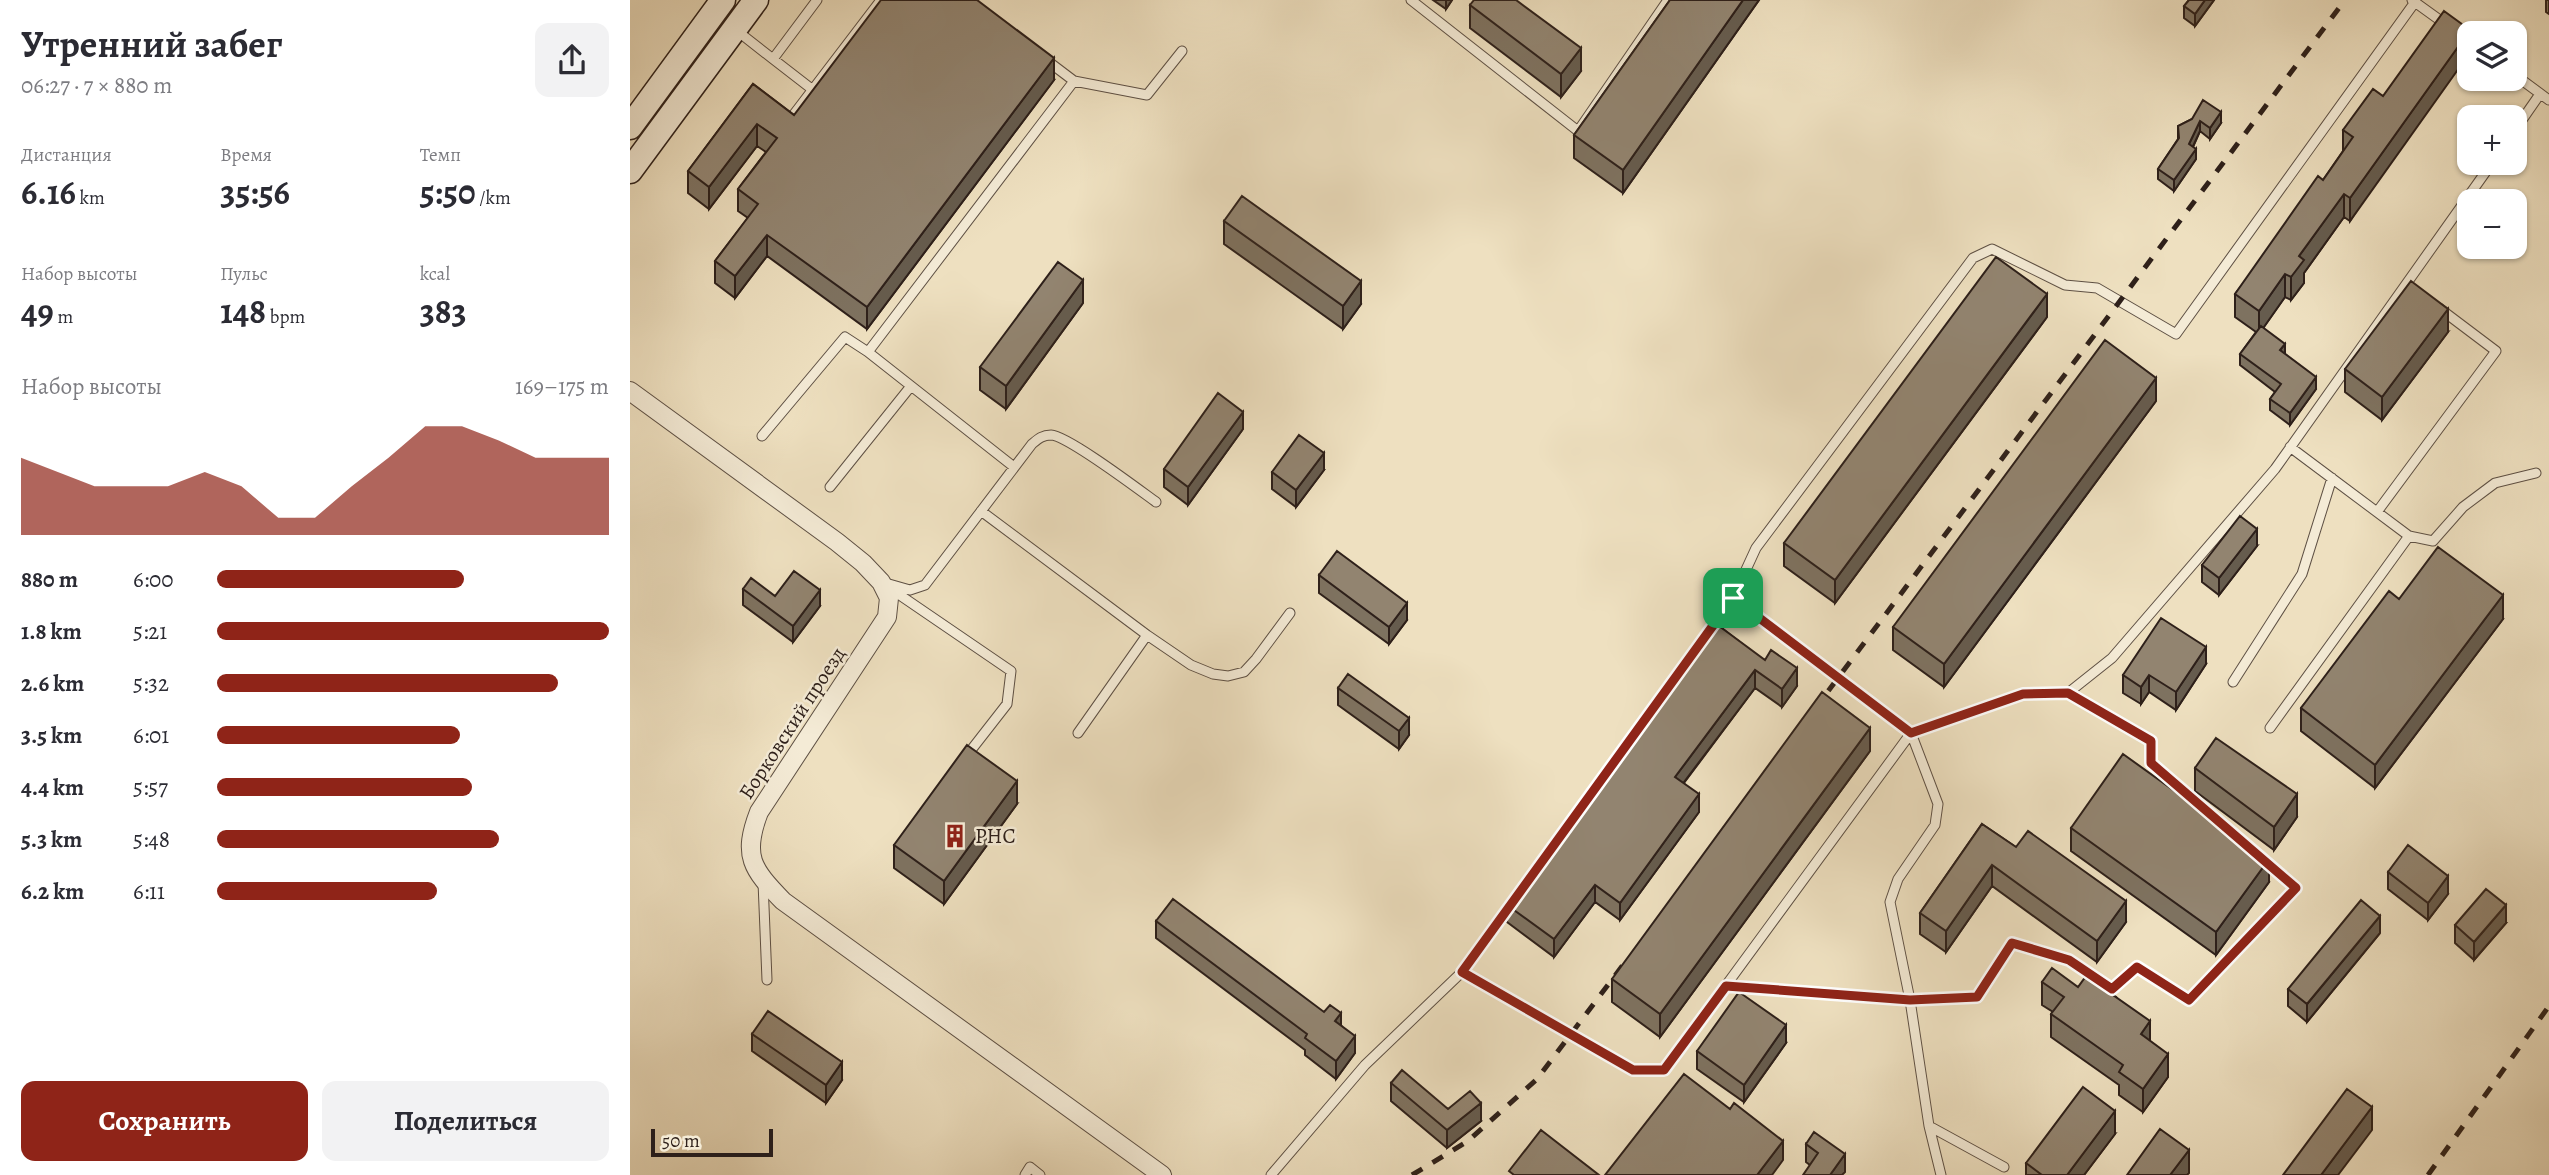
<!DOCTYPE html>
<html lang="ru">
<head>
<meta charset="utf-8">
<style>
	body { margin:0; font-family:Alegreya,serif; background:#f2f2f3; color:#2b2b33; height:100vh; display:flex; flex-direction:column; font-size:26px; white-space:nowrap }
	* { box-sizing:border-box; margin:0 }
	p { font-size:23px; color:#7c7c81 }
	.icon { flex:none; width:38px; height:38px; fill:none; stroke:currentColor; stroke-width:2; stroke-linecap:round; stroke-linejoin:round }
	.map { position:relative; flex:1; overflow:hidden }
	.sheet { display:flex; flex-direction:column; background:#fff; width:630px }
	.sheet>* { flex:none }
	.tools { position:absolute; left:1827px; top:21px; display:grid; gap:14px }
	.tools a { display:grid; place-items:center; width:70px; height:70px; border-radius:14px; background:#fff; box-shadow:0 2px 5px #0004; font-size:35px }
	.scale { position:absolute; left:21px; bottom:18px; width:122px; box-sizing:border-box; padding-left:7px; border:4px solid #2e201a; border-top:0; font-size:19px; line-height:24px; white-space:nowrap; color:#2e201a; -webkit-text-stroke:5px #f4ebd6; paint-order:stroke }
	.pin { position:absolute; display:grid; place-items:center; width:60px; height:60px; color:#fff; margin:-30px; border-radius:14px; box-shadow:0 4px 10px #0006 }
	.round { display:grid; place-items:center; flex:none; width:74px; height:74px; border-radius:14px; background:#f2f2f3 }
	.headline { display:flex; align-items:center; justify-content:space-between; height:119px; padding:0 21px }
	h1 { font-size:38px; font-weight:600; line-height:52px }
	.figures { display:grid; grid-template-columns:repeat(3,1fr); gap:10px; height:119px; padding:7px 21px }
	.figures div { display:grid; align-content:center }
	.figures b { font-size:35px; font-weight:600 }
	.figures small { font-size:19px; font-weight:400 }
	.figures p { font-size:19px }
	.chart { height:196px; padding:14px 21px }
	.chart p { display:flex; justify-content:space-between }
	.chart svg { width:100%; height:126px; margin-top:7px; fill:#8f2418; opacity:.7 }
	.button { display:flex; gap:14px; margin-top:auto; padding:14px 21px }
	.button a { flex:1; height:80px; border-radius:14px; background:#8f2418; color:#fff; font-size:28px; font-weight:600; line-height:80px; text-align:center }
	.button a+a { background:#f2f2f3; color:#2b2b33 }
	ul { padding:0 21px; list-style:none; font-size:23px }
	li { display:grid; grid-template-columns:112px 84px 1fr; align-items:center; height:52px }
	li i { height:18px; border-radius:9px; background:#8f2418 }
	main { display:flex; flex:1; min-height:0 }
	.map>svg:first-child { display:block }
</style>
</head>
<body>
<main>
<section class="sheet">
<div class="headline"><div><h1>Утренний забег</h1><p>06:27 · 7 × 880 m</p></div><a class="round"><svg class="icon" aria-label="share" viewBox="0 0 24 24"><path d="M12 15V3M7 8l5-5 5 5M5 13v7h14v-7"/></svg></a></div>
<div class="figures">
<div><p>Дистанция</p><b>6.16<small> km</small></b></div>
<div><p>Время</p><b>35:56</b></div>
<div><p>Темп</p><b>5:50<small> /km</small></b></div>
</div>
<div class="figures">
<div><p>Набор высоты</p><b>49<small> m</small></b></div>
<div><p>Пульс</p><b>148<small> bpm</small></b></div>
<div><p>kcal</p><b>383</b></div>
</div>
<div class="chart"><p><span>Набор высоты</span>169–175 m</p>
<svg viewBox="0 0 160 44" preserveAspectRatio="none"><path d="M0 44V17L10 22L20 27L30 27L40 27L50 22L60 27L70 38L80 38L90 27L100 17L110 6L120 6L130 11L140 17L150 17L160 17V44z"/></svg>
</div>
<ul>
<li><b>880 m</b>6:00<i style="width:63%"></i></li>
<li><b>1.8 km</b>5:21<i style="width:100%"></i></li>
<li><b>2.6 km</b>5:32<i style="width:87%"></i></li>
<li><b>3.5 km</b>6:01<i style="width:62%"></i></li>
<li><b>4.4 km</b>5:57<i style="width:65%"></i></li>
<li><b>5.3 km</b>5:48<i style="width:72%"></i></li>
<li><b>6.2 km</b>6:11<i style="width:56%"></i></li>
</ul>
<div class="button"><a>Сохранить</a><a>Поделиться</a></div>
</section>
<div class="map">
<svg width="1919" height="1175" viewBox="0 0 1919 1175">
	<rect width="100%" height="100%" fill="#eee0c0"/>
	<filter id="stains"><feTurbulence type="fractalNoise" baseFrequency=".00286" numOctaves="4"/><feColorMatrix values="0 0 0 0 .2 0 0 0 0 .09 0 0 0 0 .02 0 0 0 .5 -.17"/></filter>
	<radialGradient id="worn" r=".72"><stop offset=".6" stop-color="#630" stop-opacity="0"/><stop offset="1" stop-color="#630" stop-opacity=".3"/></radialGradient>
	<g fill="none" stroke-linecap="round" stroke-linejoin="round">
		<g stroke="#5e5044" stroke-width="11">
			<path id="lane" d="M781,0l167,131 90,-131
				M1782,0l36,26
				M106,30l37,29 44,-59
				M143,59l40,31
				M1885,75l34,25
				M444,81l73,14 35,-44
				M161,118l90,-118
				M1885,130l25,-36
				M132,436l83,-99 23,15
				M1660,447l119,89 24,5 30,-34 32,-24 41,-10
				M384,467l-146,-115 206,-271 -29,-22
				M200,487l81,-101
				M351,511l166,124 44,30 22,9 15,2 16,-4 12,-13 34,-46
				M1747,512l119,-161 -57,-43
				M252,582l28,8 15,-5 107,-141c6,-5 10,-9 19,-9 17,1 87,54 105,67
				M258,587l123,84 -4,33 -39,50
				M1103,598l23,-50 217,-290 19,-9 73,36 32,3 79,46 239,-332
				M1603,682l69,-108 30,-96
				M1438,693l83,48v22l145,125 -107,112 -52,-34 -25,23 -43,-29 -56,-17 -36,54 -67,3 -20,-98 8,-23 37,-54 3,-21 -27,-71 112,-39z
				M1438,693l44,-35 163,-189 217,-306
				M1640,728l139,-192
				M448,733l69,-98
				M133,882l4,98
				M832,972l50,-70
				M1095,986l185,14 19,126 75,41
				M1299,1126l12,49
				M395,1175l5,-8 10,8
				M641,1175l94,-110 97,-93 171,98h31l247,-337 -178,-135 -44,60"/>
		</g>
		<g stroke="#5e5044" stroke-width="20">
			<path id="street" d="M0,391l207,151 26,21 18,19 8,16 -2,19 -128,195c-17,44 -7,57 24,89l379,274"/>
		</g>
		<g stroke="#2e201a" stroke-width="27">
			<path id="secondary" d="M0,127l93,-127
				M0,171l126,-171"/>
		</g>
		<use href="#lane" stroke="#f4ebd6" stroke-width="9"/>
		<use href="#street" stroke="#f4ebd6" stroke-width="18"/>
		<use href="#secondary" stroke="#f4ebd6" stroke-width="24"/>
		<path stroke="#2e201a" stroke-width="5" stroke-dasharray="12 12" stroke-linecap="butt" d="M1184,710l531,-710
			M782,1175l56,-34 69,-62 86,-114
			M1798,1175l121,-169"/>
	</g>
	<path fill="#7e7260" stroke="#2e201a" stroke-width="2" d="M803,0h19l-6,9z
		M1040,0h89l-136,193 -49,-35v-23z
		M1559,0h25l-19,26 -11,-8v-12z
		M1916,0h3v14l-3,-2z
		M840,5l111,66 -20,26 -91,-69z
		M1840,33l-120,188 -6,-4 -40,56v10l-13,17 -6,-3 -22,31 22,26 31,35 -26,36 -20,-15v-11l5,-7 -35,-27v-11l16,-22 -21,-15v-23l88,-114 20,-29v-21l40,-34z
		M424,80l-187,249 -100,-73 -32,42 -20,-15v-22l33,-43 -10,-7v-22l28,-37 -9,-6 -48,63 -21,-16v-22l65,-87 41,31z
		M1562,119l29,4 -11,16 -10,-8 -7,16 3,12 -22,32 -16,-12v-10l20,-30v-13z
		M594,221l137,83 -18,25 -119,-85z
		M453,303l-77,106 -26,-19v-23z
		M1417,317l-212,286 -51,-37v-23z
		M1818,332l-66,88 -37,-28v-23z
		M1526,401l-212,286 -51,-37v-23z
		M613,429l-55,76 -24,-18v-18z
		M694,470l-28,37 -24,-18v-17z
		M1627,546l-38,49 -17,-13v-17z
		M689,575l88,45 -18,24 -70,-51z
		M113,589l32,7 45,10 -27,36 -50,-37z
		M1769,599l104,20 -128,169 -74,-57v-23z
		M1085,623l82,63 -15,21 -27,-19 -71,95 15,29 -79,108 -25,-18 -41,55 -47,-35v-17z
		M1576,664l-30,46 -27,-18 -8,12 -18,-11v-18z
		M708,688l71,47 -10,14 -61,-44z
		M1240,751l-210,286 -48,-35v-23z
		M1565,768l102,49 -23,33 -79,-59z
		M387,804l-73,100 -50,-36v-23z
		M1352,824l144,98 -29,40 -105,-76 -46,66 -26,-18v-21z
		M1441,828l198,54 -53,73 -145,-104z
		M1758,872l60,22 -20,26 -40,-31z
		M526,921l185,104 14,28 -19,26 -31,-24v-5l-149,-112z
		M1876,923l-32,37 -19,-17v-18z
		M1750,933l-73,89 -19,-16v-17z
		M1412,982l36,5 38,10 34,44 18,36 -25,35 -24,-17v-10l-68,-48v-23l2,-2 -11,-7z
		M122,1034l90,46 -16,23 -74,-52z
		M1156,1043l-42,59 -47,-33v-18z
		M761,1083l57,26 33,12 -34,27 -56,-47z
		M1485,1134l-31,41h-58v-12z
		M1176,1144l39,28 -35,-7 -4,-3z"/>
	<path fill="#665c4e" stroke="#2e201a" stroke-width="2" d="M816,0h6l-6,9z
		M1113,0h16l-136,193v-23z
		M1575,0h9l-19,26v-12z
		M1840,30v3h-1v21l-119,167v-23z
		M951,48v23l-20,26v-23z
		M424,58v22l-187,249v-22z
		M1591,112v11l-11,16v-11z
		M1570,121v10l-11,24v-11z
		M127,124v22l-48,63v-22z
		M1566,149v10l-22,32v-11z
		M1714,194v23l-40,56v10l-13,17v-23l8,-21z
		M137,235v21l-32,42v-22z
		M1655,274v23l-26,37v-23z
		M453,280v23l-77,106v-23z
		M731,281v23l-18,25v-23z
		M1417,294v23l-212,286v-23z
		M1818,309v23l-66,88v-23z
		M1655,344v11l-5,-5z
		M1686,377v12l-26,36v-12z
		M1526,378v23l-212,286v-23z
		M613,412v17l-55,76v-18z
		M694,453v17l-28,37v-17z
		M1627,529v17l-38,49v-17z
		M190,590v16l-27,36v-16z
		M1873,595v24l-128,169v-23z
		M777,603v17l-18,24v-17z
		M1576,647v17l-30,46v-18z
		M1167,668v18l-15,21v-18z
		M1125,670v18l-80,106v-17z
		M1519,675v17l-8,12v-17z
		M779,718v17l-10,14v-18z
		M1240,728v23l-210,286v-23z
		M387,781v23l-73,100v-23z
		M1069,794v18l-79,108v-17z
		M1667,794v23l-23,33v-23z
		M1639,859v23l-53,73v-23z
		M1362,865v21l-46,66v-21z
		M1818,876v18l-20,26v-17z
		M965,885v17l-41,55v-18z
		M1496,901v21l-29,40v-21z
		M1876,905v18l-32,37v-18z
		M1750,916v17l-73,89v-18z
		M711,1013v17l-6,-9z
		M1520,1021v23l-9,-10z
		M1156,1025v18l-42,59v-17z
		M725,1036v17l-19,26v-18z
		M1538,1054v23l-25,35v-23z
		M212,1062v18l-16,23v-18z
		M851,1103v18l-34,27v-18z
		M1742,1107v23l-34,45h-17z
		M1485,1111v23l-31,41h-17z
		M1153,1141v19l-11,15h-15z
		M1559,1150v23l-2,2h-17z
		M1215,1154v18l-3,3h-12z"/>
	<path fill="#928470" stroke="#2e201a" stroke-width="2" d="M251,0h96l77,58 -187,249 -100,-72 -32,41 -20,-15 43,-57 -20,-15 39,-51 -20,-14 -48,63 -21,-16 65,-87 41,31z
		M844,0h42l65,48 -20,26 -91,-69z
		M1040,0h73l-120,170 -49,-35z
		M1559,0h16l-10,14 -11,-8z
		M1814,11l26,19 -120,168 -6,-4 -45,62 5,4 -13,17 -6,-3 -26,37 -24,-17 83,-118 5,4 30,-43 -10,-7 30,-41 10,7z
		M1573,100l18,12 -11,16 -10,-7 -11,23 7,5 -22,31 -16,-11 21,-31 -1,-12 14,-7z
		M612,196l119,85 -18,25 -119,-85z
		M1366,257l51,37 -212,286 -51,-37z
		M428,262l25,18 -77,106 -26,-19z
		M1781,281l37,28 -66,88 -37,-28z
		M1631,326l24,18 -5,6 36,27 -26,36 -20,-14 11,-15 -41,-30z
		M1475,340l51,38 -212,286 -51,-37z
		M588,393l25,19 -55,75 -24,-18z
		M669,435l25,18 -28,37 -24,-18z
		M1610,516l17,13 -38,49 -17,-13z
		M1808,547l65,48 -128,170 -74,-57 88,-117 10,8z
		M707,551l70,52 -18,24 -70,-52z
		M164,571l26,19 -27,36 -50,-37 8,-11 24,18z
		M1531,618l45,29 -30,45 -27,-17 -8,12 -18,-12z
		M1085,623l50,37 6,-10 26,18 -15,21 -27,-19 -80,107 24,17 -79,109 -25,-18 -41,54 -47,-34z
		M718,674l61,44 -10,13 -61,-43z
		M1192,692l48,36 -210,286 -48,-35z
		M1586,738l81,56 -23,33 -79,-59z
		M337,745l50,36 -73,100 -50,-36z
		M1493,754l146,105 -53,73 -145,-104z
		M1352,824l34,23 12,-16 98,70 -29,40 -105,-76 -46,66 -26,-18z
		M1778,845l40,31 -20,27 -40,-31z
		M1856,889l20,16 -32,37 -19,-17z
		M543,899l151,113 6,-7 11,8 -6,8 20,15 -19,25 -31,-23 2,-4 -151,-113z
		M1731,900l19,16 -73,88 -19,-15z
		M1422,968l26,19 11,-15 27,19 -3,4 37,26 -9,13 27,20 -25,35 -24,-17 4,-7 -72,-51 13,-17 -22,-15z
		M1109,992l47,33 -42,60 -47,-34z
		M138,1011l74,51 -16,23 -74,-51z
		M772,1070l46,39 22,-18 11,12 -34,27 -56,-47z
		M1054,1074l46,35 4,-6 49,38 -26,34h-152z
		M1453,1087l32,24 -48,64h-25l-16,-12z
		M1717,1089l25,18 -51,68h-38z
		M1530,1129l29,21 -19,25h-43z
		M911,1130l58,45h-85l-5,-4z
		M1184,1132l31,22 -15,21h-27l15,-22 -12,-9z"/>
	<g fill="none" stroke-linecap="round" stroke-linejoin="round">
		<g stroke="#fff" stroke-width="14">
			<path id="route" d="M1103,598l178,135 112,-39 45,-1 83,48v22l145,125 -107,112 -52,-33 -25,22 -43,-29 -57,-17 -35,54 -67,3 -184,-14 -62,84h-31l-171,-98z"/>
		</g>
		<use href="#route" stroke="#8f2418" stroke-width="9"/>
	</g>
	<defs>
		<g id="building-bare" transform="scale(1.89)"><path d="M-4-6H4V6H1V3H-1V6H-4ZM-2.5-4.3h1.7v1.8h-1.7ZM.8-4.3h1.7v1.8H.8ZM-2.5-1h1.7V.8h-1.7ZM.8-1h1.7V.8H.8Z" fill="#8f2418" stroke="#f4ebd6" stroke-width="2.5" paint-order="stroke"/></g>
	</defs>
	<g fill-rule="evenodd">
		<use href="#building-bare" x="325" y="836"/>
	</g>
	<g text-anchor="middle" stroke-width="5" stroke-linejoin="round" paint-order="stroke">
		<g font-size="21" fill="#2e201a" stroke="#f4ebd6">
			<text transform="translate(162 723) rotate(-57)" y="7">Борковский проезд</text>
		</g>
		<g font-size="21" fill="#2e201a" stroke="#f4ebd6" text-anchor="start">
			<text x="345" y="843">РНС</text>
		</g>
	</g>
	<rect width="100%" height="100%" filter="url(#stains)"/>
	<rect width="100%" height="100%" fill="url(#worn)"/>
</svg>
<div class="tools">
<a><svg class="icon" aria-label="layers" viewBox="0 0 24 24"><path d="M12 4l9 5-9 5-9-5zM3 14l9 5 9-5"/></svg></a>
<a>+</a>
<a>−</a>
</div>
<div class="scale">50 m</div>
<div class="pin" style="left:1103px;top:598px;background:#1e9e55"><svg class="icon" aria-label="arrive" viewBox="0 0 24 24"><path d="M6 21V4h12l-3 4 3 4H6"/></svg></div>
</div>
</main>
</body>
</html>
